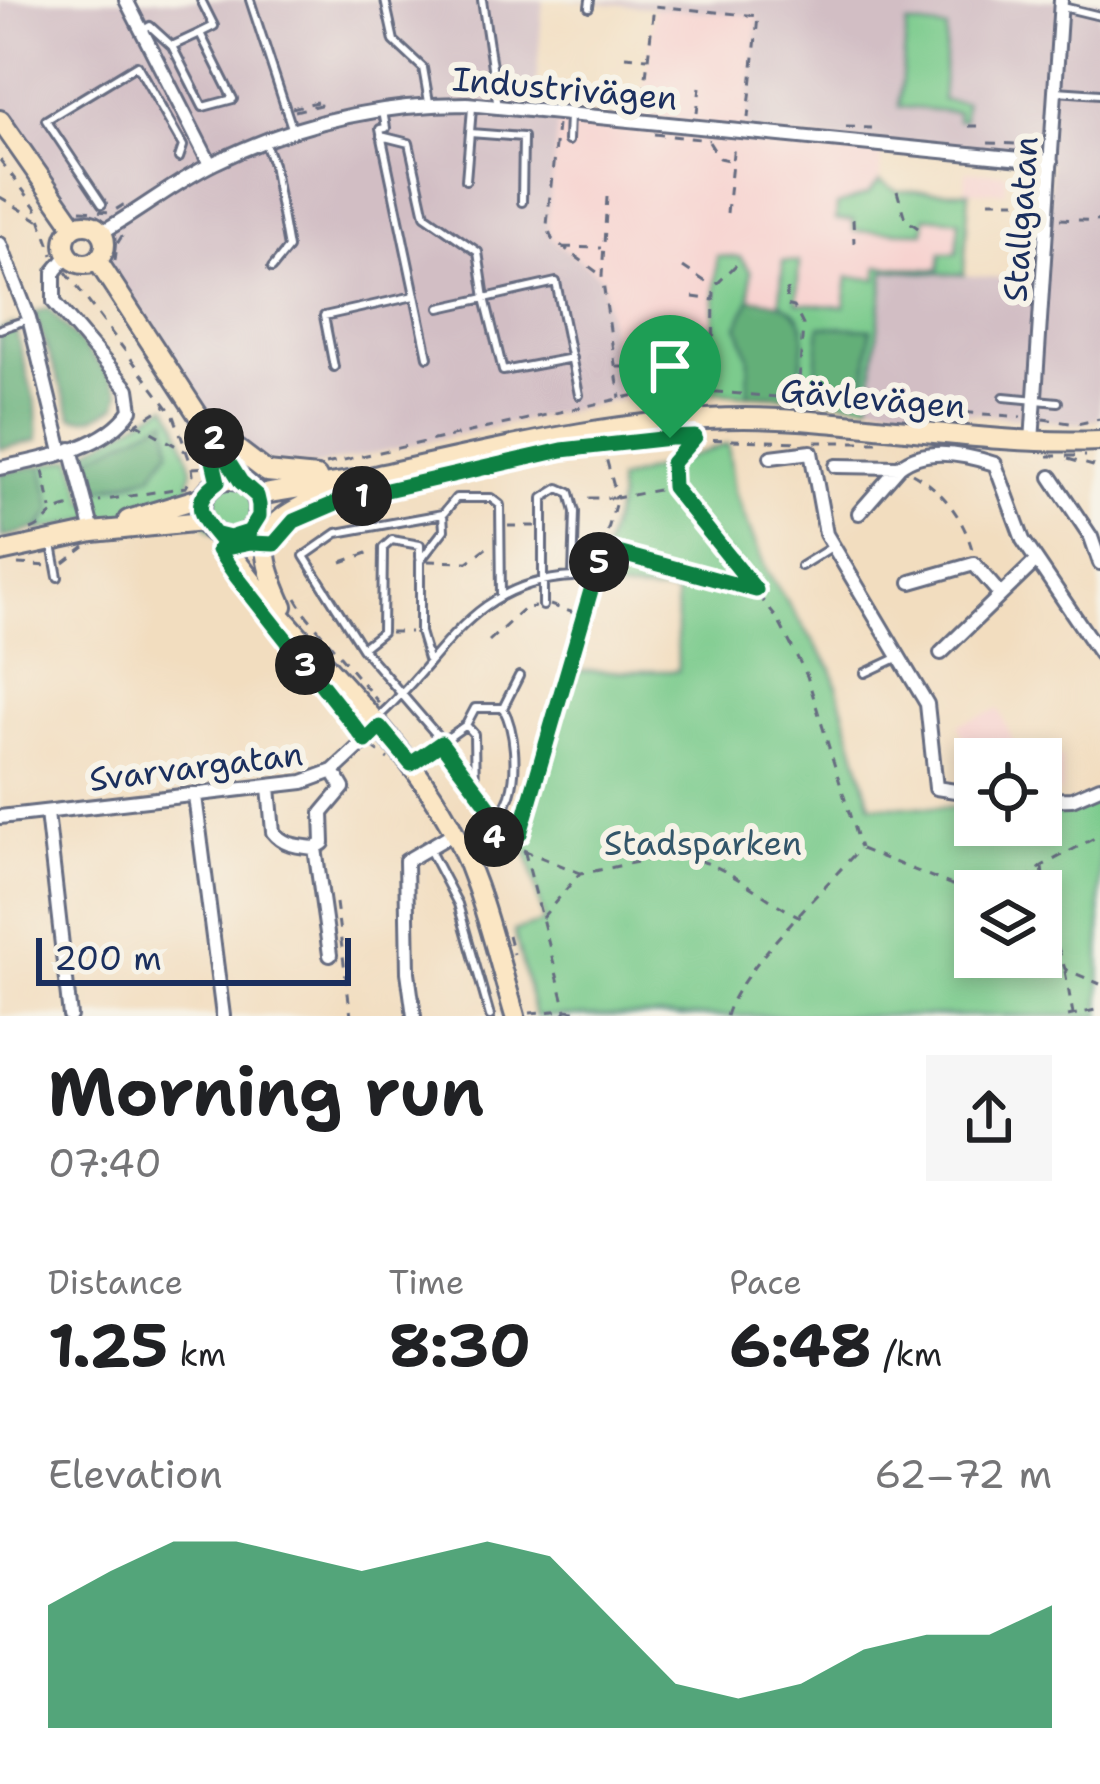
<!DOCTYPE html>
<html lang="en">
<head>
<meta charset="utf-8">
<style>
	body { margin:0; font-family:"Shantell Sans",sans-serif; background:#f6f6f6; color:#202124; height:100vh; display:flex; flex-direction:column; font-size:45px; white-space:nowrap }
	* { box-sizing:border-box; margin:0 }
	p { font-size:39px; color:#757577 }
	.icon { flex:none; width:66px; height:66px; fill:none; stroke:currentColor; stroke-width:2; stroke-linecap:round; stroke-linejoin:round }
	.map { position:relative; height:1016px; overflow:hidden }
	.details { display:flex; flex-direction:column; background:#fff; flex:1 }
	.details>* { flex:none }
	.fabs { position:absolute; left:954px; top:738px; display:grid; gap:24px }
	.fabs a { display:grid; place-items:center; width:108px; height:108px; border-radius:0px; background:#fff; box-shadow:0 6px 18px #0003; font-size:60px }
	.scale { position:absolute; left:36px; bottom:30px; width:315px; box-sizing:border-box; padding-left:12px; border:6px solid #1b2f5e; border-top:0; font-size:33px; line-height:42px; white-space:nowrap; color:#1b2f5e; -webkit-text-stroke:9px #f7f3e8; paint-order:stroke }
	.pin { position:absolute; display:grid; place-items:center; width:102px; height:102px; color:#fff; margin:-123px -51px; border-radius:50% 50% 50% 0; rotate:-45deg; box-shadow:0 0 12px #0007 }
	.pin .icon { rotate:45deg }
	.km { position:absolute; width:60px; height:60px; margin:-30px; border-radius:50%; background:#222; color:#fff; font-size:33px; line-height:60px; text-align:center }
	.round { display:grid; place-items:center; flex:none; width:126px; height:126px; border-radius:0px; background:#f6f6f6 }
	.overview { display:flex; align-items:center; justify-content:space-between; height:204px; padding:0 48px }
	h1 { font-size:66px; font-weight:700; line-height:90px }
	.stats { display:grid; grid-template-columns:repeat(3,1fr); gap:18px; height:204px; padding:12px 48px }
	.stats div { display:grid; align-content:center }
	.stats b { font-size:60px; font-weight:700 }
	.stats small { font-size:33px; font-weight:400 }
	.stats p { font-size:33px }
	.chart { height:336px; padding:24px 48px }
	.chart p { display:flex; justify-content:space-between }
	.chart svg { width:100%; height:216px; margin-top:12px; fill:#0b8043; opacity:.7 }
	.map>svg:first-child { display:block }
</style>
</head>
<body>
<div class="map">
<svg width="1100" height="1016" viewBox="0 0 1100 1016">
	<rect width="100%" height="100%" fill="#f7f3e8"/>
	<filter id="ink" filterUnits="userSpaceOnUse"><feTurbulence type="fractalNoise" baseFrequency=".00833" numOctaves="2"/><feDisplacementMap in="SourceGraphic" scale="24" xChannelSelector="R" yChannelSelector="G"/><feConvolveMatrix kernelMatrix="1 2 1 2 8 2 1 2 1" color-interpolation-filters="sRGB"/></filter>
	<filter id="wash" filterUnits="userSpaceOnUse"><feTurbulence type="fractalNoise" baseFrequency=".004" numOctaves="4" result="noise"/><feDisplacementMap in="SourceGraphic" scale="48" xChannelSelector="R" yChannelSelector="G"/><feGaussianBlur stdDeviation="2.7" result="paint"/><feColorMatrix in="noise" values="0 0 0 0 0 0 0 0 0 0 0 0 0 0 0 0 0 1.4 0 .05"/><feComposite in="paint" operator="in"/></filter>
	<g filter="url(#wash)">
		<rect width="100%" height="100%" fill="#f2ddbf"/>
		<path fill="#f7d0ce" d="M654,6l104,10 123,129 -1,36 17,10 68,1 1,-21 40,2 -1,19 -36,-1 -5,84 -79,-5 -16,133 -176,-13 -48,3 -25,7 -18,-123 -50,-38 -5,-14 11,-112 83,8z
			M999,709l20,46 43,2v35h-21v-33h-66v10l-17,-45z"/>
		<path fill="#d2bec4" d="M0,0h543l-8,96 25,3 -13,126 5,14 50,38 18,123 -305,66 -48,-5 -63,-38 -102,-167 2,-19 -8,-11 -16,-2 -80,-120z
			M562,0h538v419l-23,5 -208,-21 16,-134 157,12 9,-119 -305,-30 12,-116z"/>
		<path fill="#7bcb8d" stroke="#4b7d76" stroke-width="3" fill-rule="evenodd" d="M907,24l40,5 -5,71 23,2 -1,18h-7v-8l-58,-5z
			M880,181l17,10 72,1 -5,83 -79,-5 -16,133 -71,-6 5,-72 -23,-24 3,-40 16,1 -2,41 47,4 4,-30 29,2 1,-13 61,4 2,-17h16l2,-33 -34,-3 -1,15 -70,-1 -1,-11h-17l1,-15 31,-11z
			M717,256l23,1 11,15 -1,27 -12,27 11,31 -1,38 -55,-5 -40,2 1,-48h11l1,-20h37v4h10z
			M167,405l11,19 14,44 -5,31 -94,33 -4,-13 -50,12 13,-21 -10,-45 31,-7 13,45 6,-1 2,-12c38,-7 55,-5 76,-41l-4,-29 -81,40 -2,-6z
			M728,444l6,47 33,81 65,97 39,136 104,4v16h66v-14l38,-6 21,-10v221h-565l-21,-85 30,-9 -21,-88 48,-163h107l-2,-78 -83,-4 26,-90 -2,-18zM975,891h66v66h-66z
			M201 509a29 29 0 1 1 58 0a29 29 0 1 1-58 0Z"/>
		<path fill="#64af78" stroke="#406f6b" stroke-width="3" d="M750,299c72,4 52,37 48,98l-50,-2 1,-38 -11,-31z
			M48,308l61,67 11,18 -3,12c-16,10 -26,17 -45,12l-38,-104z
			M14,324l22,82 2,34 -38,9v-120z
			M820,326l51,3 -6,57 -50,-5z
			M167,419l3,30 -18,26 -58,15 -9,-30z
			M42,465l10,45 -14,18 -36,10 -2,-65z"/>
	</g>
	<g filter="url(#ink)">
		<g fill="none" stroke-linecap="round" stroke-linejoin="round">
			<g stroke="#666c80" stroke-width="12">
				<path id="service" d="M250,0l43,131
					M385,0l9,41 29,27 6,34
					M482,0l16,107
					M589,7l1,-7
					M1063,7l37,9
					M145,29l5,-3 22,20 31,61 30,-8 -33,-66 14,-7 -13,-26
					M172,46l28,-13
					M1056,91l44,3
					M383,111l3,17 -6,1 48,228
					M470,133l53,4 -1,65
					M381,136l28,7 16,72 53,37 7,46 -45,10
					M264,141l9,23 15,84 -16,20
					M568,141l1,-27
					M466,180l6,-72
					M102,204l-56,-84 91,-55 46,81 -4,12
					M0,329l26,-9
					M572,358l-69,13 -18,-73 71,-16 23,113
					M334,367l-10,-51 90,-20
					M1004,397l54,5
					M443,514l-106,19 -33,23 58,92 74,86 39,58 -1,-58 -8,-9
					M52,545l6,32
					M801,566l29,-18
					M363,647l19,-15 1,-84 9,-8 28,5v12
					M428,659l-8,-27v-71l24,-31 -1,-16 13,-16h35l9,7 1,91
					M865,673l34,-16
					M377,718c67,-59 92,-136 196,-141l2,-65 -5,-19 -11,-5 -16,10c0,36 0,72 0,108
					M414,762l52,-37 9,-17h28l16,-32
					M475,792l21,24
					M493,840c3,-18 11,-29 17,-45 8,-26 5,-65 -7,-87
					M430,851l28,53 32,112"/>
			</g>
			<g stroke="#666c80" stroke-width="18">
				<path id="minor" d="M126,0l84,164
					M102,232c38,-21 73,-50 112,-69 80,-40 164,-59 253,-59l584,58
					M0,244l29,74 33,134
					M1032,442l29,-442
					M71,449l22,83
					M771,457l40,-5 15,82 101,170 9,84 39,6
					M836,466l63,1c25,-21 66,-13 96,-3l28,76 77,114
					M0,468c43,-9 105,-19 131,-58l-3,-21 -74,-87v-30l14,-17
					M1051,477l40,60 9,26
					M859,513l40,-46
					M911,582l63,-18 25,29
					M941,653l94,-91
					M269,787l4,45c11,14 25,14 42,16
					M195,796l28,220
					M1041,800l31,-1 28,-12
					M47,813l23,203
					M0,817l303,-35 30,-11 47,-44
					M330,955l-15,-107 8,-5 -1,-30 21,-25 -10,-17
					M414,1016l-6,-44 -2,-111 48,-28"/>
			</g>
			<g stroke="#666c80" stroke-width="24">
				<path id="secondary" d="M0,120l74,106
					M65 244a20 20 0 1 1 40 0a20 20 0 1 1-40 0Z
					M97,260l144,221
					M220,436l47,36 50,5
					M201 509a29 29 0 1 1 58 0a29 29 0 1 1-58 0Z
					M257,496c35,-9 72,-10 108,-18 125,-27 251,-60 379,-60 119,1 237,28 356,23
					M128,520l75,-23
					M218,535c65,97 160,173 222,272 39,63 54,139 75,209
					M0,552l93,-20 110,-11
					M283,606c-34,-75 -19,-84 53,-116"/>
			</g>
			<path stroke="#666c80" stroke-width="3" stroke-dasharray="9 9" stroke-linecap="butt" d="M625,56l22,2
				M292,108l25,-6
				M295,111l25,-6 -1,-4
				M642,112l12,-106 104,10 -10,102
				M697,113l3,-26
				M557,125l-10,100 5,14 49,36
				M969,126h15
				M846,127l26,1
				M654,134l55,6
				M709,142l10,16 13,3
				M988,143l29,1
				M0,160l36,47 17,48
				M897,191l8,28 19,13
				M0,197l40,24
				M607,197l-5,79 18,122
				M989,201h27
				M81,210l31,2 16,-10
				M727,213l7,-70
				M853,219l1,24
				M1060,219l40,2
				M563,247l38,1
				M1019,249v-6
				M115,261l2,-17 8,-13
				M683,267l29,19
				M66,272l108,144 18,51 1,8 -7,12 -87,14
				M787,289l-1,16 8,2 9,18 -5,70
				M693,297l21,3
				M672,327l1,8h39
				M651,365l2,-18
				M617,367h34l2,22
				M713,391l1,-104 22,-22
				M1043,419l34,5 23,-5
				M136,423l49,28
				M133,426l32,-20
				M659,438l140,4
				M815,442h62
				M602,443l15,55 56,-11 105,133 29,56 53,172
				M671,448l2,37
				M1048,456h38
				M1068,459l32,9
				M673,461l22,-23
				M326,464l319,-71 48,-3 328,27
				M192,468l20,-1
				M43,471l8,38
				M912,473c31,17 52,45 61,80
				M347,499l90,-21
				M508,526h27
				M31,530c19,-7 12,-18 41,-24
				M603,549l60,19 91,22
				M428,561l40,1 22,-17
				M342,562l34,-12
				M64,563l21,-16
				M18,564l31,2
				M296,598l11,18 72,87
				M550,605l30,10
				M390,632h20
				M489,641l36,-33 10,-1
				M299,659l58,71
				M372,747l16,12
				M501,838l19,-4
				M861,849l114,45
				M523,850l57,23
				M1042,868l7,50
				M1010,891l32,-25 58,-31
				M336,903l15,113
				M542,918l38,-45c34,-3 87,-24 121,-12 35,11 66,41 100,56
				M1041,918l8,3 16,48 35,15
				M508,935l5,19
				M1065,971l8,43
				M530,1013l36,-3 50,6
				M563,1016l3,-6 -46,-176 97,-336h-35
				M726,1016c12,-44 99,-128 133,-167
				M1068,1016l32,-7"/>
			<use href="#service" stroke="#fff" stroke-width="6"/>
			<use href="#minor" stroke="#fff" stroke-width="12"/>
			<use href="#secondary" stroke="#fbe6c4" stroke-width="18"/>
		</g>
	</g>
	<g fill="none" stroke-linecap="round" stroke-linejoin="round" filter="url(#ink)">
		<g stroke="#fff" stroke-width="24">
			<path id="route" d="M670,438l-108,12 -219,50 -49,21 -20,23 -23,-1 -25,5c-16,-23 -44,-41 -8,-66l-14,-59 37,59 16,14 2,9v11l-10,16 -19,6 -12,-3 8,13 -8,2 18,26 130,165 14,-14 31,37 30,-21 56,74 -4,23 27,-6 83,-285 153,41 -83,-103 -1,-24 23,-26 -25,1"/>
		</g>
		<use href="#route" stroke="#0b8043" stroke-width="15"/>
	</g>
	<g text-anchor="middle" stroke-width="12" stroke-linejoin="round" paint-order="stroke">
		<g font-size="33" fill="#1b2f5e" stroke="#f7f3e8">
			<text transform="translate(565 88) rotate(5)" y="12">Industrivägen</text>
			<text transform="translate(1020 219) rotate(-86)" y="12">Stallgatan</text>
			<text transform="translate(873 398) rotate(5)" y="12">Gävlevägen</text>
			<text transform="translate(196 766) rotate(-7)" y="12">Svarvargatan</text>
		</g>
		<g font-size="33" fill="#33566a" stroke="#f7f3e8">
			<text x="703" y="855">Stadsparken</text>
		</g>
	</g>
</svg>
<div class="fabs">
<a><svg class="icon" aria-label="locate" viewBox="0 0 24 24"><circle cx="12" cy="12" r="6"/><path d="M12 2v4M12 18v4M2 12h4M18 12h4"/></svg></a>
<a><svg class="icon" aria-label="layers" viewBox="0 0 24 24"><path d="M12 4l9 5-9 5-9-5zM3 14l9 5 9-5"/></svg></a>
</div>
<div class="scale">200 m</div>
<div class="pin" style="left:670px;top:438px;background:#1e9e55"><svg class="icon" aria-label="arrive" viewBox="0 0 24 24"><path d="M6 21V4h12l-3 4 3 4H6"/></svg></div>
<b class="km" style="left:362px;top:496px">1</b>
<b class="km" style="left:214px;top:438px">2</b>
<b class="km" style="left:305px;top:665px">3</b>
<b class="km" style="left:494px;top:837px">4</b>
<b class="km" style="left:599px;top:562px">5</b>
</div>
<section class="details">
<div class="overview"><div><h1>Morning run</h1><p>07:40</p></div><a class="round"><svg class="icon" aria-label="share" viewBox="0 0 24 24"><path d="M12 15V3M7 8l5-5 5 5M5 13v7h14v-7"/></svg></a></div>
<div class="stats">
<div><p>Distance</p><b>1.25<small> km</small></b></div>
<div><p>Time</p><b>8:30</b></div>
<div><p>Pace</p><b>6:48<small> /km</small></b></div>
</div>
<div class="chart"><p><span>Elevation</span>62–72 m</p>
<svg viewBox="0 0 160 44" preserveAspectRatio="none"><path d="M0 44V19L10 12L20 6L30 6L40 9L50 12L60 9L70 6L80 9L90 22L100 35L110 38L120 35L130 28L140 25L150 25L160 19V44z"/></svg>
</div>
</section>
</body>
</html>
